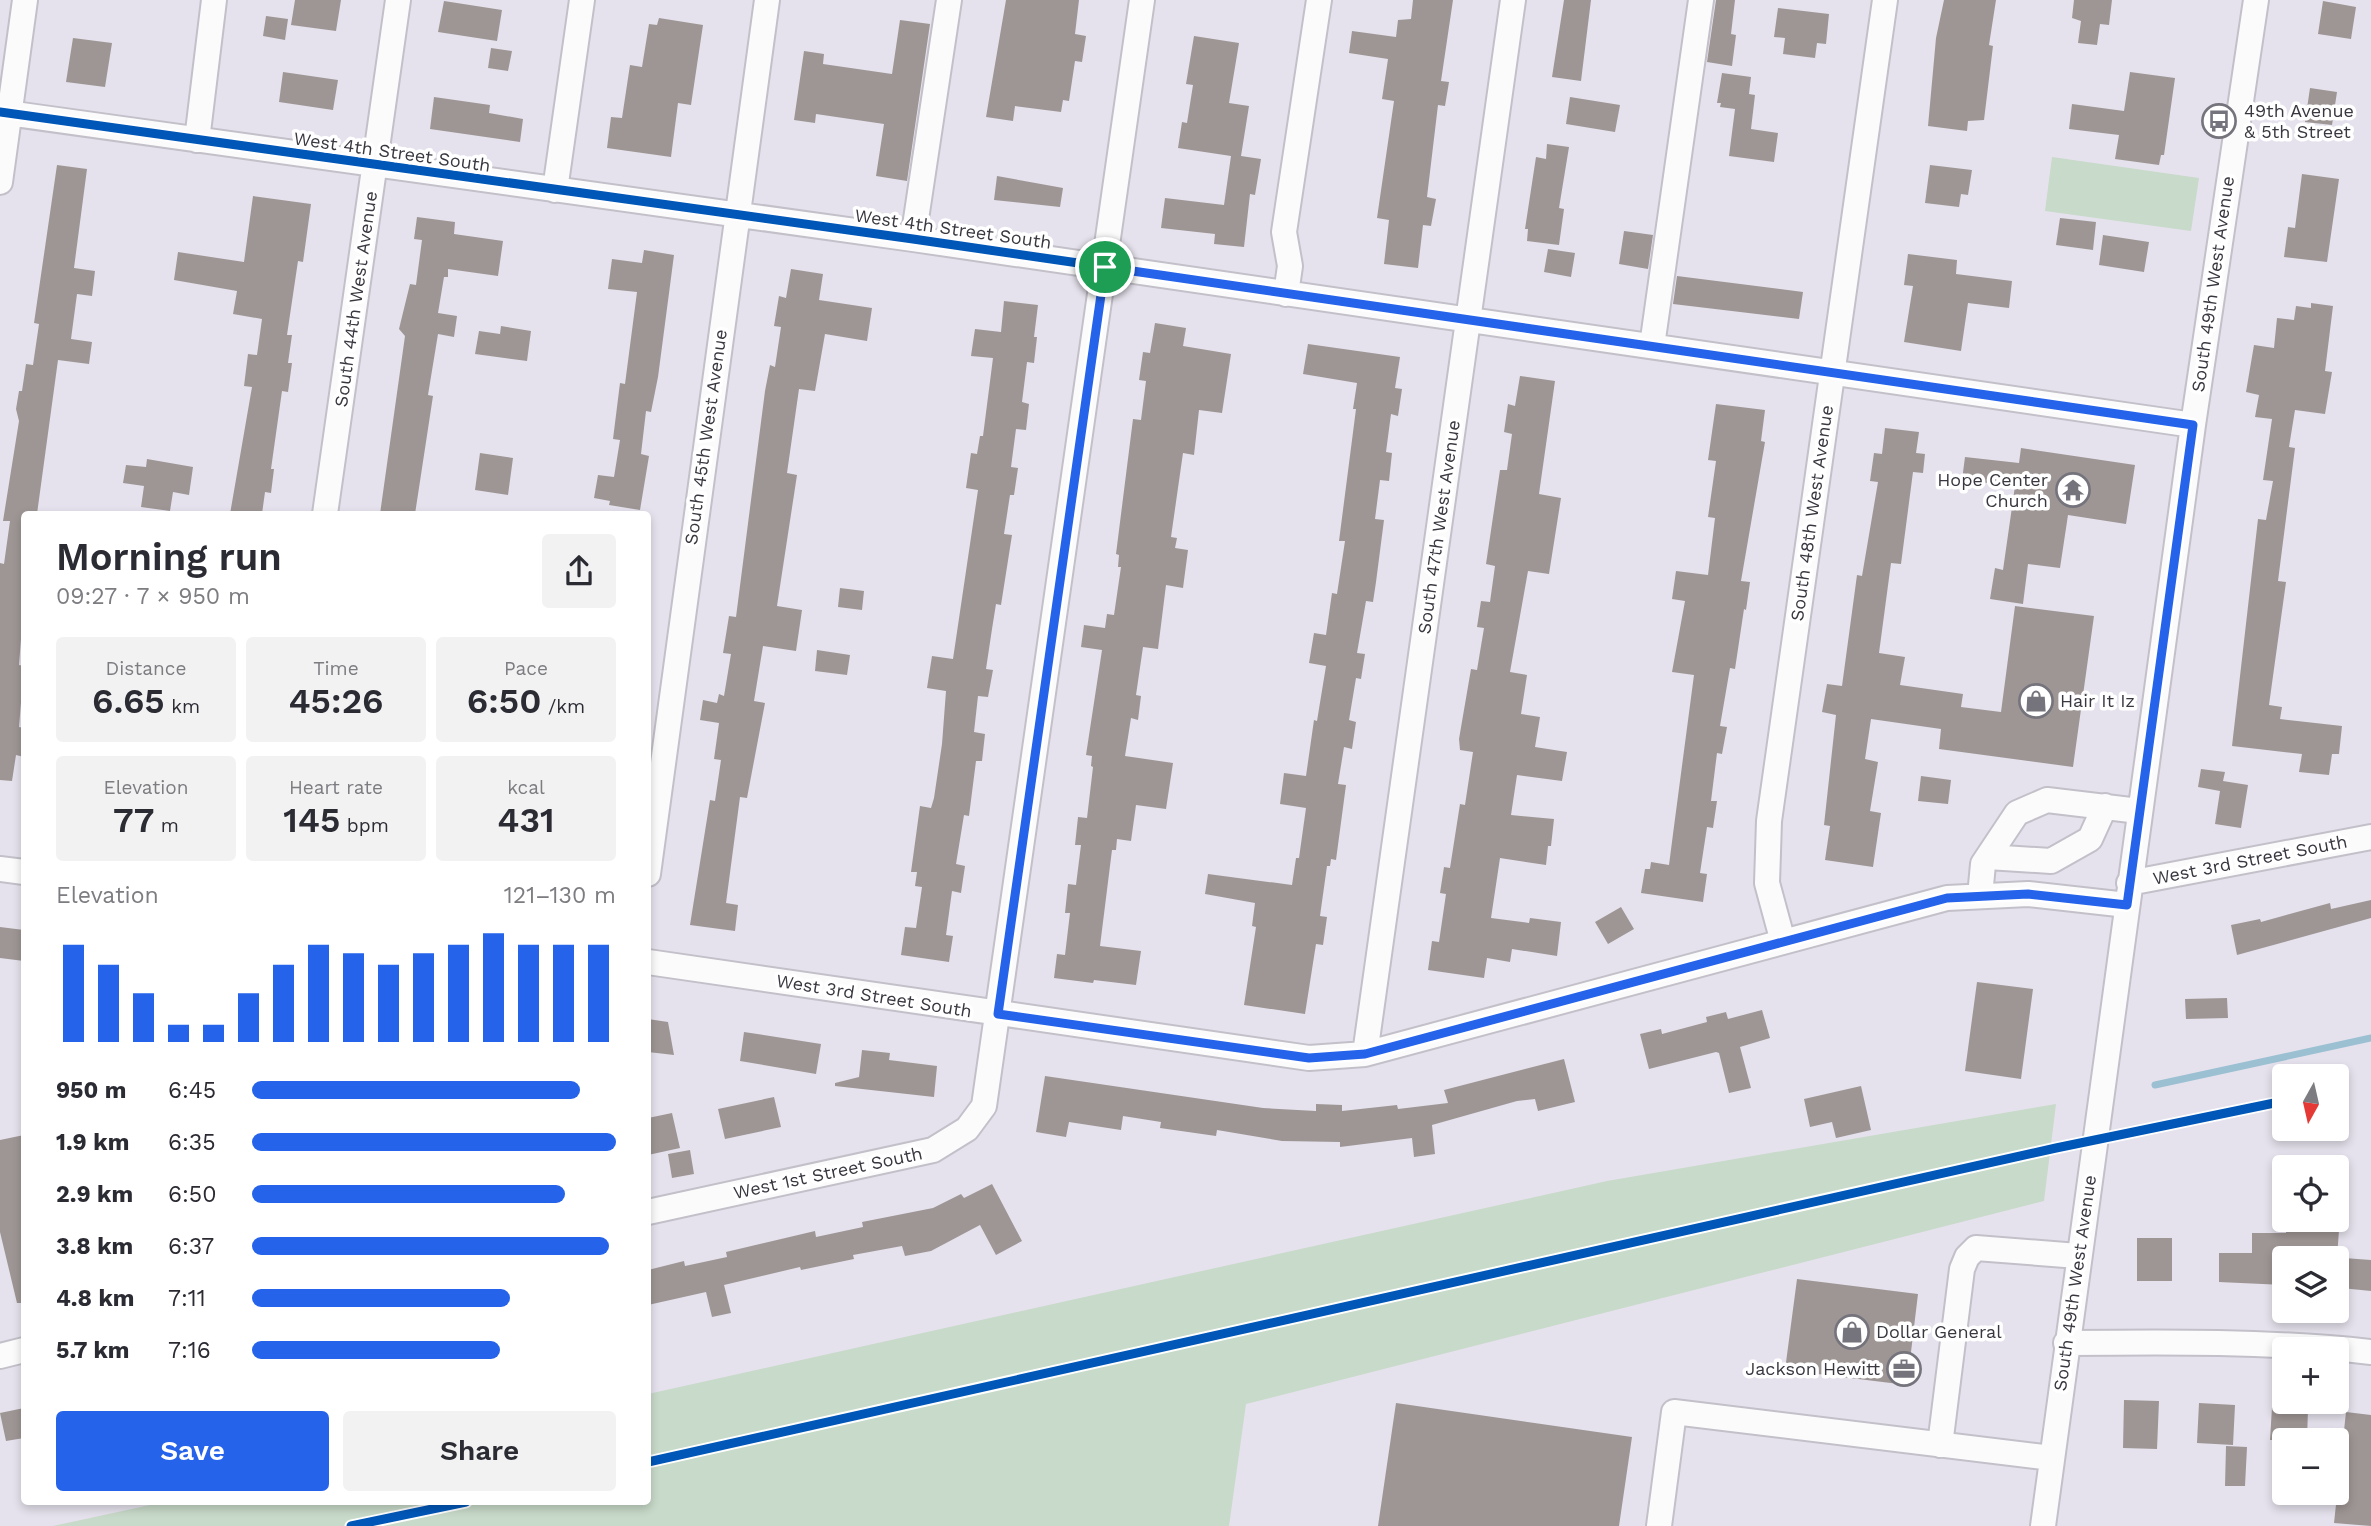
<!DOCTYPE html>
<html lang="en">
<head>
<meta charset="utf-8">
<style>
	body { margin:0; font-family:"Work Sans",sans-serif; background:#f2f2f3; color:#2b2b33; height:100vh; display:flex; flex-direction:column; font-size:26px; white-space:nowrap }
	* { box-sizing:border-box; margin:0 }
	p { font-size:23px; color:#7c7c81 }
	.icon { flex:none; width:38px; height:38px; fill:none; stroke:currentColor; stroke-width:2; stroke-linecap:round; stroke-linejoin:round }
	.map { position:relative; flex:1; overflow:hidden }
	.side { position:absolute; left:21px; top:511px; width:630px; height:994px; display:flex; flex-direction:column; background:#fff; border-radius:7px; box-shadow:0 4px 10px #0003 }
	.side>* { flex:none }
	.needle { width:46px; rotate:188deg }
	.fabs { position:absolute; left:2272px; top:1064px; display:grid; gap:14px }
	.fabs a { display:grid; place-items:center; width:77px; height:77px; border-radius:7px; background:#fff; box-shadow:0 4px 10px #0003; font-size:35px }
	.pin { position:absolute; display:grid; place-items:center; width:60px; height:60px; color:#fff; margin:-30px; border:4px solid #fff; border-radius:50%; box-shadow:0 2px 7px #0007 }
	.round { display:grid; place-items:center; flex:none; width:74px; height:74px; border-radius:7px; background:#f2f2f3 }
	.head { display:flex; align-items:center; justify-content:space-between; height:119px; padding:0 35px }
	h1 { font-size:38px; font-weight:600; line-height:52px }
	.stats { display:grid; grid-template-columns:repeat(3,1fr); gap:10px; height:119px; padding:7px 35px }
	.stats div { display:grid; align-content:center; border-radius:7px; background:#f2f2f3; text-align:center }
	.stats b { font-size:35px; font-weight:600 }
	.stats small { font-size:19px; font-weight:400 }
	.stats p { font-size:19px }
	.chart { height:196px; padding:14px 35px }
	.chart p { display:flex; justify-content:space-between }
	.chart svg { width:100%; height:126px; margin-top:7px; stroke:#2563eb; stroke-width:6 }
	.cta { display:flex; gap:14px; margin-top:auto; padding:14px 35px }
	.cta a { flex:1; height:80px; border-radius:7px; background:#2563eb; color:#fff; font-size:28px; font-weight:600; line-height:80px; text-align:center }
	.cta a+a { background:#f2f2f3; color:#2b2b33 }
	ul { padding:0 35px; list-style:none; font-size:23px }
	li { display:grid; grid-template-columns:112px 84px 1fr; align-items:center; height:52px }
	li i { height:18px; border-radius:9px; background:#2563eb }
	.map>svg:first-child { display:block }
</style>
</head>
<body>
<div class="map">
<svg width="2371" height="1526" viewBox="0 0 2371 1526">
	<rect width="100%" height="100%" fill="#e5e2ed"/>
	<path fill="#c8dac9" d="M2052,157l147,21 -8,53 -146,-20z
		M2056,1104l-12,97 -798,203 -17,122h-1176l111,-24h484v-108l959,-213z"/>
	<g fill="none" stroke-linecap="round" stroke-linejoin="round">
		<path stroke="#9bc0d2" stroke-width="7" d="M2155,1085l216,-47"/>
	</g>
	<path fill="#9e9695" d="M295,0h46l-5,31 -45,-6z
		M1006,0h73l-4,34 11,2 -4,26 -7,-1 -6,40 -6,-1 -2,12 -46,-6 -2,15 -27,-4z
		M1413,0h40l-12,81 8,1 -4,24 -7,-1 -11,92 9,2 -5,27 -8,-1 -5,43 -34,-4 5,-44 -12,-2 17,-117 -12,-2 6,-40 -39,-6 3,-22 44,6 2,-17 13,-1z
		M1564,0h27l-10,81 -29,-4z
		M1716,0h19l-4,34 5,1 -4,31 -25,-4z
		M1944,0h52l-7,45 4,1 -9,74 -16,1 -1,10 -39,-5 8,-88z
		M2074,0h38l-3,25 -9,-1 -3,21 -19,-2 3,-22 -9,-3z
		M444,1l58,9 -5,31 -59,-9z
		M2323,1l33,6 -5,32 -33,-5z
		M1778,8l51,6 -3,30 -9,-1 -2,15 -32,-4 2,-16 -11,-1z
		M266,16l22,3 -3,21 -22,-4z
		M659,18l44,7 -12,80 -13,-2 -7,54 -64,-9 4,-31 11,1 8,-53 12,2 7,-43 8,1z
		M900,20l30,4 -23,157 -31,-5 8,-52 -68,-10 -1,9 -21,-3 10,-69 20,3 -1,10 69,10z
		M1194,36l45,7 -10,60 20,3 -8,50 20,3 -6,36 -5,-1 -6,53 -30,-3 1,-10 -54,-6 4,-30 59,7 7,-49 -53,-8 4,-26 5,1 6,-38 -7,-1z
		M73,38l39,5 -7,44 -39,-5z
		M491,48l21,3 -4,20 -20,-3z
		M283,72l55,8 -5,30 -54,-8z
		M2130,72l45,6 -11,77h-3l-2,10 -44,-6 4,-24 -50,-6 3,-25 52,7z
		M1722,73l29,4 -2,17 6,1 -4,34 27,4 -4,29 -45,-6 6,-47 -15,-2 1,-4h-4z
		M2310,88l27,4 -5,33 -27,-3z
		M434,97l56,8 -1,8 34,6 -3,23 -90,-13z
		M1570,97l50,8 -5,27 -49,-8z
		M1547,144l22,3 -10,61 5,1 -5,36 -32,-4 1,-12h-3l11,-72 10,2z
		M57,165l30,4 -13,99 21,3 -3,25 -15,-2 -6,45 21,3 -3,22 -31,-4 -21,154h-13v86l-5,65 5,1 -5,61 5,1v29l-8,-2 -4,26 -12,-1v-217l4,1 6,-43h-7l16,-100 -3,-12 3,-18h3l4,-27 7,1 6,-41 -5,-1z
		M1930,165l42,5 -4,25 -7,-1 -2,13 -34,-4z
		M2302,174l37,5 -12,83 -43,-5 4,-30 7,1z
		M997,176l66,12 -3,19 -66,-7z
		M253,196l58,8 -8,58 -5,-1 -11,74h5l-4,28h4l-4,29 -6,-1 -11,78h3l-3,24 -6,-1 -3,22h-32l22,-127 -8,-1 4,-32 9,1 5,-36 -29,-5 4,-23 -63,-11 4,-28 66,10z
		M417,217l38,5 -1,12 49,7 -5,35 -50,-7v8h-4l-6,36 19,3 -3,21 -16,-3 -10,61 5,1 -18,118h-35l25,-178 -6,-7 11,-45 6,1 6,-45 -8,-1z
		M2060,218l36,4 -3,28 -37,-5z
		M1624,231l29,4 -5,34 -29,-5z
		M2103,235l46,7 -5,30 -45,-7z
		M1548,249l27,4 -4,24 -27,-5z
		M644,250l30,5 -16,122 -7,35 -5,-1 -5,43 8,2 -9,54 -31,-5 1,-4 -16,-3 4,-23 16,2 6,-37 -7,-1 7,-56 5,1 12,-92 -29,-3 4,-30 30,4z
		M1908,254l49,6 -1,14 56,7 -3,27 -41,-5 -7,48 -57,-9 9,-56 -9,-1z
		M791,269l32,5 -4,26 53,8 -5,33 -42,-7 -10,57 -16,-2 -12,84 10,2 -20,131 25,4 -6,41 -33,-5 -9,55 11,2 -18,95 -7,-1 -14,106 12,2 -3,26 -45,-6 20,-125 5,1 6,-41 -7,-1 5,-36 -19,-3 3,-20 14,3 2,-9 5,2 7,-42 -8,-1 6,-37 7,1 29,-226 5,-26 5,2 6,-40 -7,-1 5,-30 7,2z
		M1677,276l126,16 -4,27 -126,-15z
		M1004,301l34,4 -4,32h3l-3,26 -7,-1 -5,40 7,2 -3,26 -10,-1 -5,38 7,1 -4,27h-4l-6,39 8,1 -11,70 -5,-1 -4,25 -6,40 7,1 -5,27 -10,-1 -4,36 11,2 -3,27h-6l-7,55 -5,-1 -8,49 9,2 -4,27 -9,-2 -6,44 7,1 -4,26 -48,-7 4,-28 11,1 6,-41 -7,-1 2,-14h-6l9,-66 11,2 3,-10 8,-54 4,-53 -19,-3 5,-32 21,3 25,-169 -12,-2 5,-35 6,1 3,-18h3l10,-78 -22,-2 4,-27 26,3z
		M2311,303l22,3 -8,65 7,1 -7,42 -30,-4 -6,37 6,1 -17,133 8,1 -17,123 13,2 -2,12 62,7 -3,28h-7l-3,21 -30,-3 3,-18 -70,-8 26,-227 8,1 7,-39 -10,-1 9,-61 -17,-2 4,-22 -13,-3 8,-47 20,3 3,-30 17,2 2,-14 15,2z
		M1155,323l31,5 -3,18 48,8 -9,59 -23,-3 -5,45 -11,-2 -12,84 6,1 -2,10 13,2 -5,38 -17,-3 -8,64 -15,-2 -7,48 5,1 -3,24 -7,-2 -6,38 48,7 -7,46 -30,-4 -5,36 -14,-2 -1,11h-4l-12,96 41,5 -5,34 -42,-5 -1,3 -39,-5 3,-24 8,1 5,-42h-5l3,-29 8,1 5,-40h-6l3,-28 9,1 6,-51 -2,-1 1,-10 -6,-1 16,-105 -21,-3 3,-22 21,3 2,-14 7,1 7,-48h-3l1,-12 -3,-1 17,-135 8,1 5,-39 -7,-1 4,-28 7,1z
		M501,326l30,5 -4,30 -52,-7 4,-23 21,3z
		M1308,344l92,13 -5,31 7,1 -4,27 -7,-2 -5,38 6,1 -3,28 -9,-1 -5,39 9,1 -8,62 -3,20 -7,-1 -9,52 8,1 -4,25 -5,-1 -7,42 7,2 -4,27 -8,-2 -6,37 8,1 -10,75 -5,-1 -1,7h-3l-7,50 7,1 -4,28 -7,-1 -11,70 -61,-9 12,-78 -4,-1 3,-23 -50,-9 3,-20 84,11 4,-27h3l7,-50 -26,-4 4,-31 22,3 8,-56 3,1 9,-55 -17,-3 5,-30 12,2 6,-42 5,1 8,-53h-6l17,-132h-3l4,-26 -54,-9z
		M1520,376l35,5 -16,113 22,4 -12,76 -21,-3 -18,101 17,3 -6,39 19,3 -5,30 32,5 -5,29 -45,-6 -6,40 43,4 -3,27h-3l-2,19 -46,-7 -9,60 38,5 1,-5 31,4 -4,34 -45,-7 -2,13 -23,-4 -3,20 -56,-8 4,-29 7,1 7,-48 -6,-1 4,-26 6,1 10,-64 5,1 8,-53 -13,-2 -1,-11 12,-70 6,1 7,-42 -7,-1 4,-26 9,1 5,-36 -9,-2 14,-94h7l5,-36 -8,-2 4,-28 7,2z
		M1716,404l49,6 -4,31 4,1 -24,139 9,1 -4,28 -2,-1 -9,60 -5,-1 -10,58 7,1 -5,27 -5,-1 -6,48h6l-4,27 -6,-1 -7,46 7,1 -4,28 -62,-9 4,-24h5l1,-7 18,3 4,-31 21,-159 -22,-3 13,-71 -13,-2 4,-28 32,4 7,-57 -7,-1 8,-56 -8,-1z
		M1885,428l34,4 -3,21 9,1 -2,19 -10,-1 -12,92 -10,-1 -12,90 26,4 -5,28 63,9 -2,13 40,5 14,-106 79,10 -21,151 -134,-18 2,-20 -70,-10 -6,40 13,3 -8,49 11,2 -8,54 -48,-7 5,-34 -6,-1 12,-110 -14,-3 5,-28 15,2 15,-111 5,1 16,-94 -8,-1 4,-28 8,1z
		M2021,448l114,17 -9,59 -58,-9 -8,53 -32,-4 -5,40 -33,-5 5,-31 8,2 12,-84 -53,-6 3,-23 54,6z
		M480,453l33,5 -5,37 -33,-5z
		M147,459l46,8 -4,28 -16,-3 -3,19 -29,-4 3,-21 -21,-3 3,-18 20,2z
		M840,588l24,3 -2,19 -24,-3z
		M817,650l33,5 -3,20 -32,-4z
		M2201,769l24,3 -2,9 25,4 -7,43 -26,-4 5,-33 -22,-4z
		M1921,776l30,4 -3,24 -30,-3z
		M2371,900v18l-134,37 -6,-30 29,-6 1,3 69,-19 1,6z
		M1621,907l13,22 -26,15 -13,-22z
		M0,927l24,3v31l-24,-3z
		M1977,982l56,7 -12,90 -56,-8z
		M2227,998l1,20 -42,1 -1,-20z
		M1762,1010l8,28 -30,9 11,41 -22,5 -10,-40 -3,-1 -67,17 -9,-35 21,-5 1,5 45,-12 -1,-5 20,-5 2,7z
		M648,1019l20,3 6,33 -26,-3z
		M744,1032l77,12 -5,30 -76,-13z
		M862,1050l28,3 -1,7 48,6 -3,31 -99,-11v-3l24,-6z
		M1564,1059l11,43 -37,9 -3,-12 -18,2 -85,24 3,29 -21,3 -2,-19 -72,9v-5l-58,-1 -65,-11 -1,6 -56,-8 1,-6 -38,-6 -2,14 -52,-8 -3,15 -30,-5 9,-56 218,32 53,3v-7l26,1v6l55,-6 1,4 50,-6 -4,-13z
		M1861,1086l10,44 -35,8 -4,-16 -22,5 -6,-28z
		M774,1097l7,30 -56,12 -7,-30z
		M672,1113l8,35 -32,7v-37z
		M24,1135v168h-7l-17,-71v-92z
		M690,1150l4,24 -22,4 -4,-24z
		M992,1184l30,57 -26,14 -16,-30 -49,26 -26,5 -3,-10 -49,9 1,4 -53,11 -1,-3 -76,18 7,28 -19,4 -6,-25 -58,13v-35l36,-9 1,5 42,-9 -1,-5 89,-21 1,6 47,-10 -1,-5 71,-14 28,-14 3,4z
		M2286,1220h19v8l34,2 -2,28h-53v27l-65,-3v-29h33v-20h34z
		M2137,1238h35v43h-35z
		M2344,1258l27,2v31l-30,-3z
		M1797,1279l121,15 -11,91 -122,-15z
		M2124,1400l35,1 -2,48 -34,-1z
		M1396,1403l236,34 -13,89h-241z
		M2199,1403l36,2 -2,40 -36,-2z
		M2272,1407l36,2 -1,31h-37z
		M24,1408v30l-18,3 -6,-28z
		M2346,1412l25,3v111l-37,-3z
		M2226,1446l21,1 -2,39h-20z"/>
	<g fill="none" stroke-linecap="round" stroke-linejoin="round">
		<g stroke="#c3c0c9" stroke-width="28">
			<path id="minor" d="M0,112l913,127 1280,186
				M197,140l17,-140
				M0,182l25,-182
				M555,190l27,-190
				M913,239l36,-239
				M1286,294l4,-28 -6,-34 35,-232
				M1652,346l49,-346
				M325,514l73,-514
				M1988,857l63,4 39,-22 15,-33
				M0,869l24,3
				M648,874l119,-874
				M2129,883l242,-46
				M1980,896l3,-32 34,-51 30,-13 92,11
				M1783,942l-16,-59 2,-62 116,-821
				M648,962l661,96 56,-4 582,-156 81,-4 99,11
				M1365,1054l148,-1054
				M648,1212l285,-62 34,-21 17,-23 158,-1106
				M2066,1343c102,-1 204,-2 305,9
				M0,1356l24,-6
				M1940,1445l22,-176 5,-12 9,-9 102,8
				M1659,1526l15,-114 378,46
				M2043,1526l150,-1101 63,-425"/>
		</g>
		<use href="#minor" stroke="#fbfbfc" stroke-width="24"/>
		<g stroke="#fff" stroke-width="13">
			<path id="cycleway" d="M0,112l913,127 1280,186
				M648,1462l1408,-314 228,-47
				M351,1526l115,-24"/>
		</g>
		<use href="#cycleway" stroke="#0057b8" stroke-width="9"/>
	</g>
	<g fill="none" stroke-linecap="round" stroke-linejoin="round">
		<g stroke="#fff" stroke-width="14">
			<path id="route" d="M1105,267l1088,158 -66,480 -99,-11 -81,4 -582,156 -56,4 -311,-44z"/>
		</g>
		<use href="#route" stroke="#2563eb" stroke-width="9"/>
	</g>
	<defs>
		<g id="bus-ring" transform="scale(1.75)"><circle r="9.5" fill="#fff" stroke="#75737c" stroke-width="1.5"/><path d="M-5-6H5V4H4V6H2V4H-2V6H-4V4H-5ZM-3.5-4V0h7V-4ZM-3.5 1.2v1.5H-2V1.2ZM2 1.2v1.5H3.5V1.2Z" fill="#75737c"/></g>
		<g id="temple-ring" transform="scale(1.75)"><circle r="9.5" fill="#fff" stroke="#75737c" stroke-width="1.5"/><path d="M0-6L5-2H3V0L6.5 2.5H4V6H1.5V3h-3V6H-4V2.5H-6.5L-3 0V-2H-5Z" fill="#75737c"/></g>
		<g id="shop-ring" transform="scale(1.75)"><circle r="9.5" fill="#fff" stroke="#75737c" stroke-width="1.5"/><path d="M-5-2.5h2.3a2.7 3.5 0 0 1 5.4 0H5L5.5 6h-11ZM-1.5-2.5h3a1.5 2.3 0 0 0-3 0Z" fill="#75737c"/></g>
		<g id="office-ring" transform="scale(1.75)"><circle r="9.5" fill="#fff" stroke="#75737c" stroke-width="1.5"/><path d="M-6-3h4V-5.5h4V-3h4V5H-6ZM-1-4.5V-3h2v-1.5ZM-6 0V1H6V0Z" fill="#75737c"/></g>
	</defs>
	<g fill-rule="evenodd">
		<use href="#bus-ring" x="2219" y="121"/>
		<use href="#temple-ring" x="2073" y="490"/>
		<use href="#shop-ring" x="2036" y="701"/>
		<use href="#shop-ring" x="1852" y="1332"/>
		<use href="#office-ring" x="1904" y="1369"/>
	</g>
	<g text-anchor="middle" stroke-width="7" stroke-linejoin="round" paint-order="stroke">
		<g font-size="18" fill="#39373f" stroke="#fff" text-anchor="start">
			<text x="2244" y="117">49th Avenue<tspan x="2244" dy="21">&amp; 5th Street</tspan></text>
			<text x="2048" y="486" text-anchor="end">Hope Center<tspan x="2048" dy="21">Church</tspan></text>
			<text x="2060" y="707">Hair It Iz</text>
			<text x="1876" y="1338">Dollar General</text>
			<text x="1880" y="1375" text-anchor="end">Jackson Hewitt</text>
		</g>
		<g font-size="18" fill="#39373f" stroke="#fff">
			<text transform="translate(392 152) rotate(8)" y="6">West 4th Street South</text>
			<text transform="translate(953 229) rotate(8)" y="6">West 4th Street South</text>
			<text transform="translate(2213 284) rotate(-82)" y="6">South 49th West Avenue</text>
			<text transform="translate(356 299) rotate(-82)" y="6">South 44th West Avenue</text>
			<text transform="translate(706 437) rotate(-82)" y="6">South 45th West Avenue</text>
			<text transform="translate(1812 513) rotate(-82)" y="6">South 48th West Avenue</text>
			<text transform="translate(1439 527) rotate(-82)" y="6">South 47th West Avenue</text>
			<text transform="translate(2250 860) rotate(-11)" y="6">West 3rd Street South</text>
			<text transform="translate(874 996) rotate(9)" y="6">West 3rd Street South</text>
			<text transform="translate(828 1173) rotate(-12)" y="6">West 1st Street South</text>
			<text transform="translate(2075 1283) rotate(-82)" y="6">South 49th West Avenue</text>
		</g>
	</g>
</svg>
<div class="fabs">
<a><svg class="needle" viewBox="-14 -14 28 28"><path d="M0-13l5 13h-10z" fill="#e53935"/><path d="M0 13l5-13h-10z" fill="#7c7c81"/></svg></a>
<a><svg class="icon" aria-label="locate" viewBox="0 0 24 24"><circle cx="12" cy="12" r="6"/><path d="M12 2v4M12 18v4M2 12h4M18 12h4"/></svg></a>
<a><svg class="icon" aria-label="layers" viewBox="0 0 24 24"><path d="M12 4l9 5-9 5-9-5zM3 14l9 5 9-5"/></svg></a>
<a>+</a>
<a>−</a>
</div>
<div class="pin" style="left:1105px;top:267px;background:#1e9e55"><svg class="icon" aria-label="arrive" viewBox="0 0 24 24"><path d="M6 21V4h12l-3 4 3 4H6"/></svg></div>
<section class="side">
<div class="head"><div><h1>Morning run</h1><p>09:27 · 7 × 950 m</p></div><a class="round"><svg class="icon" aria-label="share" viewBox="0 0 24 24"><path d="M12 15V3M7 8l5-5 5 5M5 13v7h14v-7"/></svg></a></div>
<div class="stats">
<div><p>Distance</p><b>6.65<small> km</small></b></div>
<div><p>Time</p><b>45:26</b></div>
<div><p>Pace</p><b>6:50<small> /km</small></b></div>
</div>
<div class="stats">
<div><p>Elevation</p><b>77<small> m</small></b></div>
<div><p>Heart rate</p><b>145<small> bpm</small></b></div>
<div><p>kcal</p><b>431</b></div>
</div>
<div class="chart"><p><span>Elevation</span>121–130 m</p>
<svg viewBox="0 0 160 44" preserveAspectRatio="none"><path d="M5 44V10M15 44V17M25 44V27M35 44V38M45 44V38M55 44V27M65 44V17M75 44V10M85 44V13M95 44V17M105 44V13M115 44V10M125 44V6M135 44V10M145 44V10M155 44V10"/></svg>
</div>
<ul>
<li><b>950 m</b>6:45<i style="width:90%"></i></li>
<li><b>1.9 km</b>6:35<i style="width:100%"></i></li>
<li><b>2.9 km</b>6:50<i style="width:86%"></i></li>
<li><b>3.8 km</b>6:37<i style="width:98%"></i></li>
<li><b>4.8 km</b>7:11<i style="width:71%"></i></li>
<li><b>5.7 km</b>7:16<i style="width:68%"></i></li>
</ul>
<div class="cta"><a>Save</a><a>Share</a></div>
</section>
</div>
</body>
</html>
